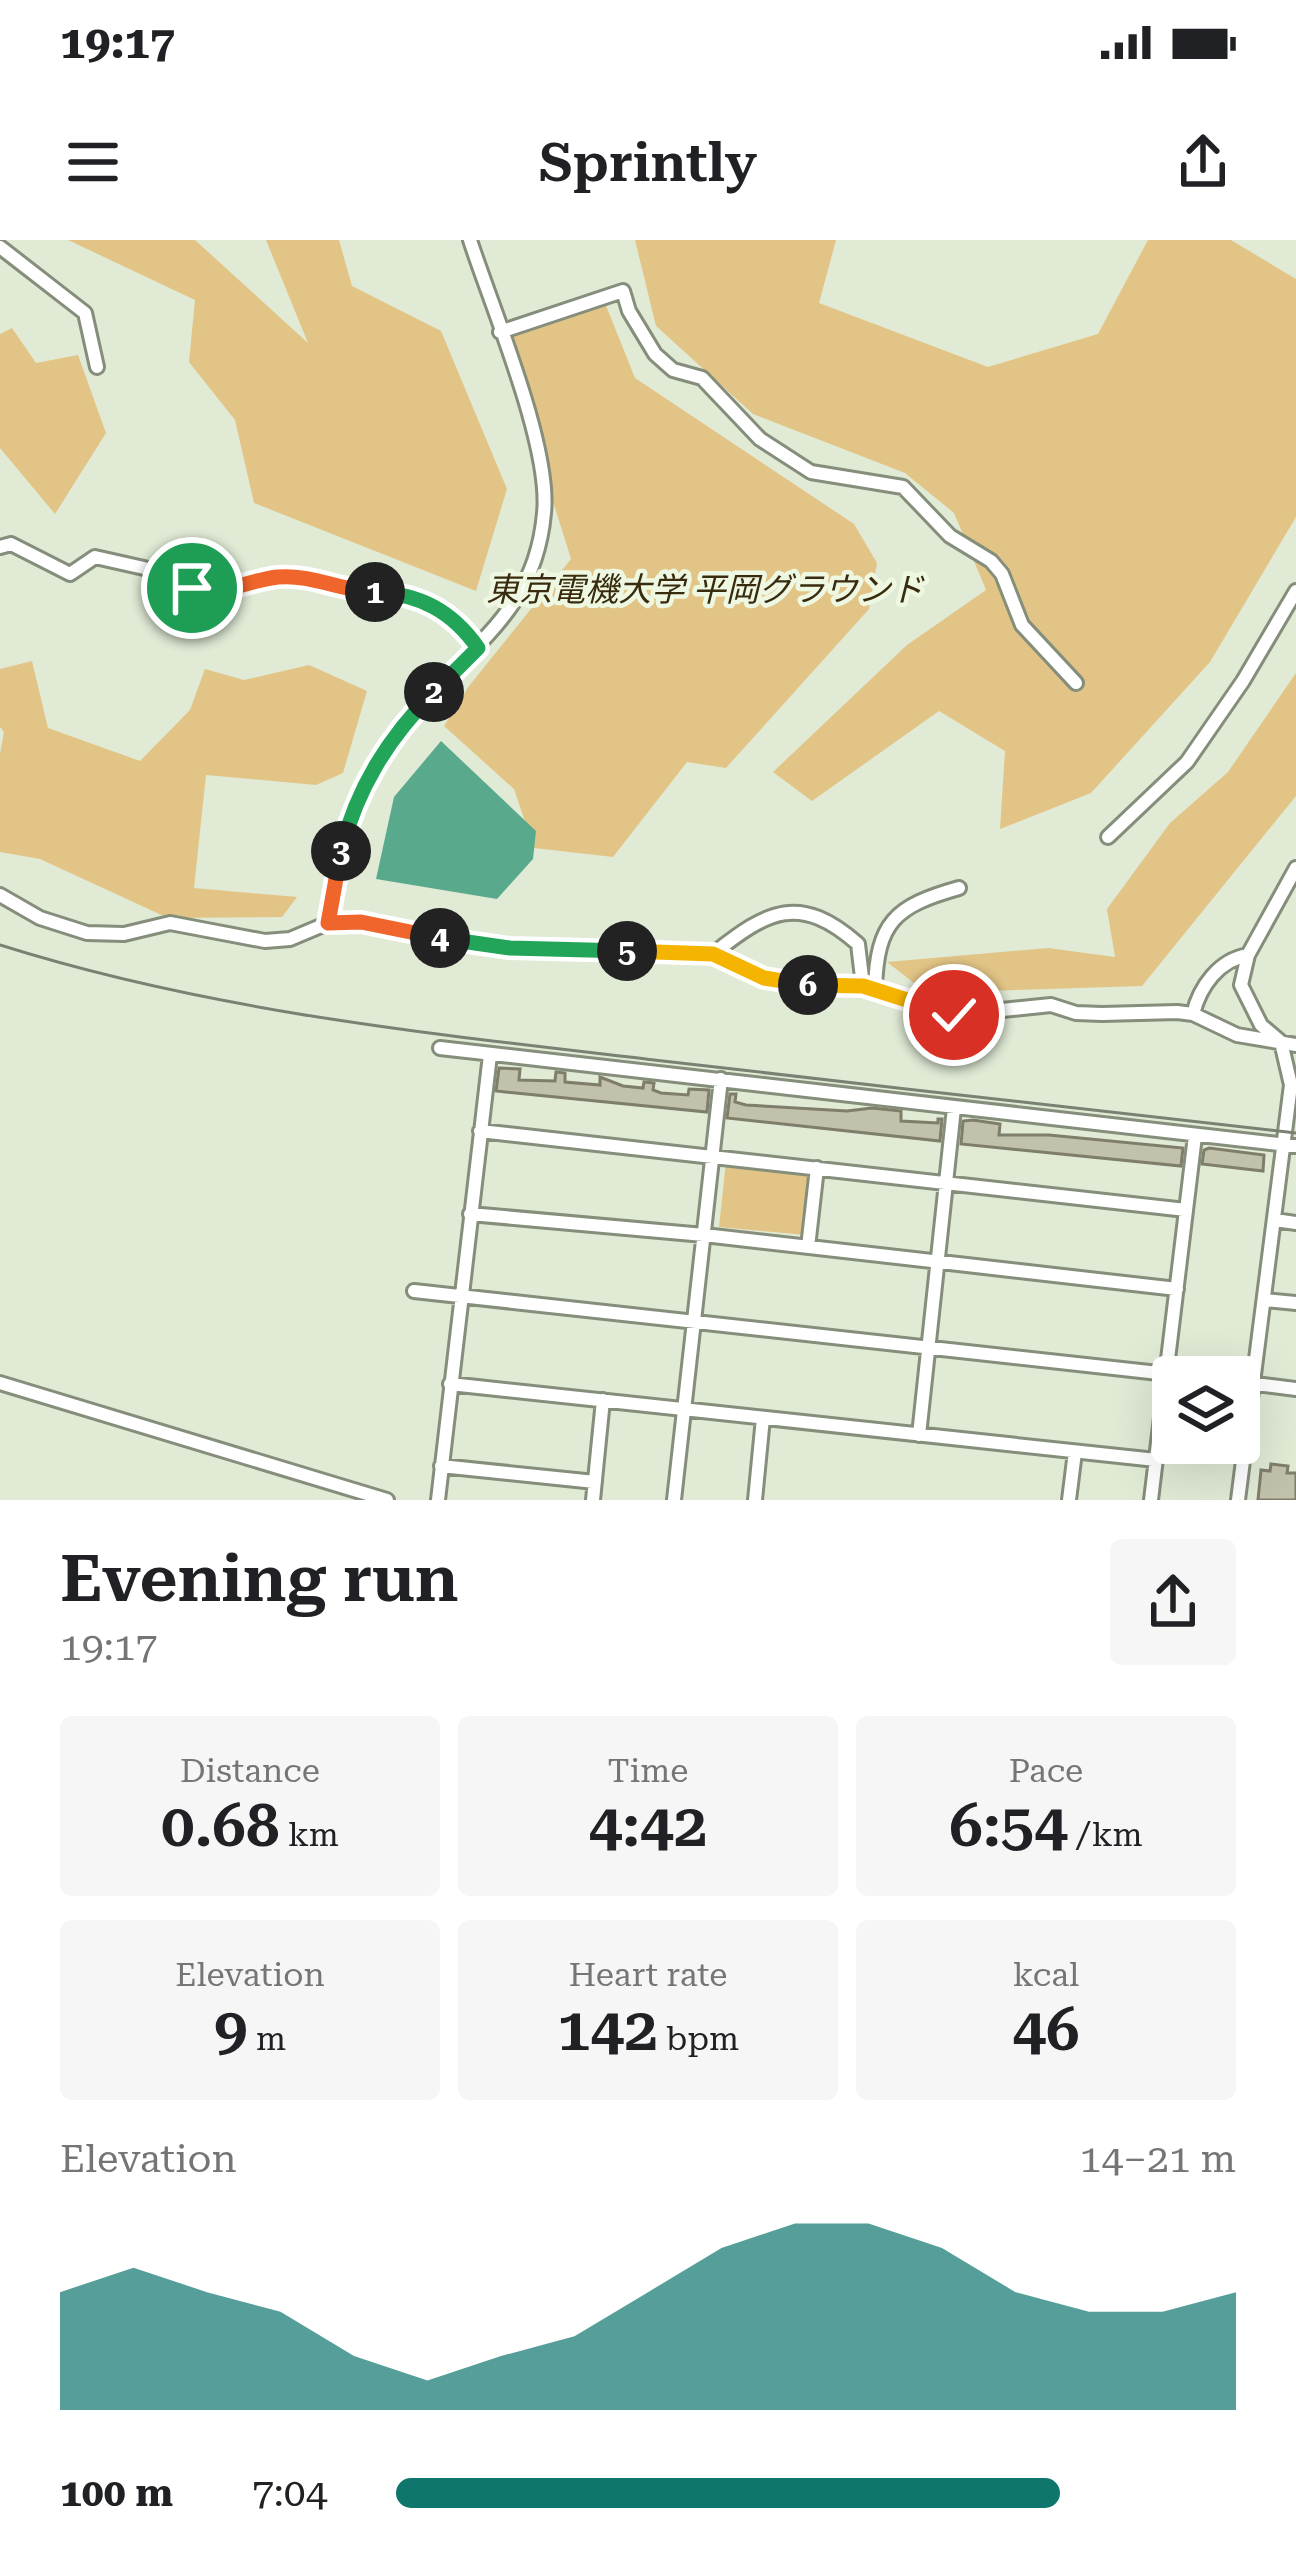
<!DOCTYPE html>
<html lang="en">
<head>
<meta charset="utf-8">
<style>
	body { margin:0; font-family:"Roboto Serif","Noto Sans JP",serif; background:#f6f6f6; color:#202124; height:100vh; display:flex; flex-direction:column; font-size:45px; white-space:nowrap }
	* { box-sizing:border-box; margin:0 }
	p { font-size:39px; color:#757577 }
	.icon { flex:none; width:66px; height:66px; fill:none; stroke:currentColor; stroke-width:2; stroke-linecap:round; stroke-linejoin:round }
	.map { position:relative; height:1260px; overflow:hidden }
	.drawer { display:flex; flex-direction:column; background:#fff; flex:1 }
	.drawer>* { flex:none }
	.controls { position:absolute; left:1152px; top:1116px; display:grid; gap:24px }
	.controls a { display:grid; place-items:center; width:108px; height:108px; border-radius:12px; background:#fff; box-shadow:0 12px 48px #0002; font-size:60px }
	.pin { position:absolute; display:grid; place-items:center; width:102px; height:102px; color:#fff; margin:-51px; border:6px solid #fff; border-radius:50%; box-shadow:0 3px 12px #0007 }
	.km { position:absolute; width:60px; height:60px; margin:-30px; border-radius:50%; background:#222; color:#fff; font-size:33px; line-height:60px; text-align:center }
	.round { display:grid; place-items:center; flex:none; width:126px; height:126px; border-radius:12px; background:#f6f6f6 }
	.headline { display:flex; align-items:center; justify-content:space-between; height:204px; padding:0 60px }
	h1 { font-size:66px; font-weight:600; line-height:90px }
	.stats { display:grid; grid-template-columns:repeat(3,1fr); gap:18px; height:204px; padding:12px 60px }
	.stats div { display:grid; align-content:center; border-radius:12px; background:#f6f6f6; text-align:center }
	.stats b { font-size:60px; font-weight:600 }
	.stats small { font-size:33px; font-weight:400 }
	.stats p { font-size:33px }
	.chart { height:336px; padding:24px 60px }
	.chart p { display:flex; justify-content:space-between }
	.chart svg { width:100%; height:216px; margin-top:12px; fill:#0f766e; opacity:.7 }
	ul { padding:0 60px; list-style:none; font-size:39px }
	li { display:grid; grid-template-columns:192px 144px 1fr; align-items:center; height:90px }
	li i { height:30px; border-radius:15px; background:#0f766e }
	.status { display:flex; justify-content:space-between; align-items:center; height:84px; padding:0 60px; background:#fff; direction:ltr }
	.status svg { height:33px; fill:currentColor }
	header { display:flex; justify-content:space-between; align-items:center; height:156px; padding:0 60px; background:#fff; font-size:54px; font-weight:600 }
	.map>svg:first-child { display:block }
</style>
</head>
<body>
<div class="status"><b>19:17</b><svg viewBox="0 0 49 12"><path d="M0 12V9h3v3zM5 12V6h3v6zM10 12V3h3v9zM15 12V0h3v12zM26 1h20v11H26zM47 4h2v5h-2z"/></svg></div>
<header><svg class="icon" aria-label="menu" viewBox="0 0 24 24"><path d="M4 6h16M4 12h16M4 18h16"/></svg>Sprintly<svg class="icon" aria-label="share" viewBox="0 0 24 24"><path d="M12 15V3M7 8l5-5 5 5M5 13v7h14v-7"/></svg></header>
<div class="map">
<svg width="1296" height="1260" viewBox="0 0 1296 1260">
	<rect width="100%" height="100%" fill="#e0ead5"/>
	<path fill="#e2c586" d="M68,0h127l113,103 -42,-103h73l13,46 89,45 66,158 -31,102 -222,-88 -19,-83 -46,-58 6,-62z
		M635,0h201l-17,63 169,64 110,-33 50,-94h83l65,39v238l-86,145 -119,131 -91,36 5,-78 -66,-40 -127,90 -39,-29 134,-127 79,-55 -32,-77 -49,-40 -152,-59 -97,-88z
		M603,58l32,80 219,146 23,39 -8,46 -143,159 -39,-6 -74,95 -79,-9 -20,-59 -70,-63 25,-40 102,-127 -71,-227z
		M12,88l24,35 42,-8 28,78 -51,81 -55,-66v-114z
		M32,421l16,67 92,33 50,-51 15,-41 39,11 65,-15 58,26 -24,82 -27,12 -110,-10 -12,113 103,9 -15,20 -114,1 -128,-59 -40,-7v-98l4,-22 -4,-5v-58z
		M1296,433v123l-154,190 -215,7 -40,-31 161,-14 67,9 -8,-48 63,-86 58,-51z
		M726,922l88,11 -8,62 -87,-8z"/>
	<path fill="#59aa8d" d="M441,501l95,90 -3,28 -36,40 -121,-20 18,-82z"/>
	<path fill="#c2c1ac" stroke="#7f7e6b" stroke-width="3" d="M499,828l21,1 -1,11 36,1 1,-9 9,1v9l35,3v-8l23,9 20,2 1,-6 10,1 -1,7 8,3 27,2 1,-6 20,1 -2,22 -211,-21z
		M730,854h6l-1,8 11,3 101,6 25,-3 29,3v10l37,2v-4h4l-2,22 -213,-23z
		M973,880l27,4 -1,11h50l134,13 -2,18 -220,-22 2,-23z
		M1209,908l55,7 -1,16 -61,-7 2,-14z
		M1271,1224l17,2 -1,7h9v27h-38l3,-30 9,1z"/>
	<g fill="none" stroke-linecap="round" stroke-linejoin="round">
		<g stroke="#858d7b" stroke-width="18">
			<path id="minor" d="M0,7l85,66 12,54
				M500,92l123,-41 6,20 26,43 18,16 29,8 58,61 51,33 92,15 47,49 41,25 11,13 20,51 54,58
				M0,307l11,-3 59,30 25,-17 49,11 62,24 66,-15 27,-1 62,16 42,1 37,15 24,20 14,20
				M1108,597l79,-75 56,-81 53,-90
				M0,655l40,23 47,15 37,1 46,-11 95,18 25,-2 38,-16 33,-1 149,26 203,6 51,24 30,7 69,1 91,29 97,-10 25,8 26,1 75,-2 16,2 44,21 59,10
				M328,683c-1,-23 7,-49 13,-72 12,-49 33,-91 65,-130 58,-73 129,-104 138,-208 7,-67 -52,-205 -74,-273
				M713,714c55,-44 87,-61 145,-10l5,42
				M875,749c2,-67 20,-83 84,-101
				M1193,774c7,-28 26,-54 55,-59
				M440,808l856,98
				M480,891l706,79
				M470,974l234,21 473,54
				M1275,980l21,3
				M808,1007l9,-79
				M414,1051l781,86
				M1265,1060l31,3
				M1239,1142l57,7
				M0,1143l387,117
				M450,1144l706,76
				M919,1195l35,-327
				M441,1226l154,16
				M438,1260l52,-445
				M593,1260l10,-100
				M674,1260l47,-421
				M755,1260l8,-82
				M1069,1260l6,-48
				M1151,1260l44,-364
				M1238,1260l53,-415 -10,-43 -20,-17 -20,-40 7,-30 48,-87"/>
		</g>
		<use href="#minor" stroke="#fff" stroke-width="12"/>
		<path stroke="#7a8173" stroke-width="3" d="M0,705c212,67 433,89 654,115 214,24 428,50 642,73"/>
	</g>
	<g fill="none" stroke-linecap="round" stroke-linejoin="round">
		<g stroke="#fff" stroke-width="24">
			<path id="split-1" d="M192,348c30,9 56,-8 86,-11 34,-3 63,14 97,15"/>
		</g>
		<g stroke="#fff" stroke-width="24">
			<path id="split-2" d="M375,352c45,2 77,19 103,56l-44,44"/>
		</g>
		<g stroke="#fff" stroke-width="24">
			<path id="split-3" d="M341,611c16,-63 47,-113 93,-159"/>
		</g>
		<g stroke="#fff" stroke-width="24">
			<path id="split-4" d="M341,611l-13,72 33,-1 79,16"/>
		</g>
		<g stroke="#fff" stroke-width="24">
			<path id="split-5" d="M440,698l70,10 117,3"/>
		</g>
		<g stroke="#fff" stroke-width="24">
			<path id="split-6" d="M627,711l86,3 51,24 44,7"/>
		</g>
		<g stroke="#fff" stroke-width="24">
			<path id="split-7" d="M808,745l55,1 91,29"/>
		</g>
		<use href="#split-1" stroke="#f0652b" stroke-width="15"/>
		<use href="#split-2" stroke="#22a559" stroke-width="15"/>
		<use href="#split-3" stroke="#22a559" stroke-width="15"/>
		<use href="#split-4" stroke="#f0652b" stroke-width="15"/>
		<use href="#split-5" stroke="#22a559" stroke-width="15"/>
		<use href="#split-6" stroke="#f5b400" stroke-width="15"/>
		<use href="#split-7" stroke="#f5b400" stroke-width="15"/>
	</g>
	<g text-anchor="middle" stroke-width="9" stroke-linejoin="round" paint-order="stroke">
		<g font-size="33" font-style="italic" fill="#392c0e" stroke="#eef7e2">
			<text x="705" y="361">東京電機大学 平岡グラウンド</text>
		</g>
	</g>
</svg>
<div class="controls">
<a><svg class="icon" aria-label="layers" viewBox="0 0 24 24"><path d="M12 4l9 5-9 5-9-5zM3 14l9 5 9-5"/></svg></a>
</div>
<div class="pin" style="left:192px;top:348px;background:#1e9e55"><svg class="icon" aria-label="arrive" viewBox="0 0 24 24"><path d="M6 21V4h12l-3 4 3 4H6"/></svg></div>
<div class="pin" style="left:954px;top:775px;background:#d93025"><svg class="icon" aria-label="check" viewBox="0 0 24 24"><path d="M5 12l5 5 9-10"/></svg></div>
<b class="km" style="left:375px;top:352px">1</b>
<b class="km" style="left:434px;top:452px">2</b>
<b class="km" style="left:341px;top:611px">3</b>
<b class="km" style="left:440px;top:698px">4</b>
<b class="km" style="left:627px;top:711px">5</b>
<b class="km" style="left:808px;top:745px">6</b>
</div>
<section class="drawer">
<div class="headline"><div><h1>Evening run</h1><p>19:17</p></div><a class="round"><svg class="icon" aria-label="share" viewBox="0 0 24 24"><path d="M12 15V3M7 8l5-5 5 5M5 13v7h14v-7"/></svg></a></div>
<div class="stats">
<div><p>Distance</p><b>0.68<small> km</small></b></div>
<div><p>Time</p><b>4:42</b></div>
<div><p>Pace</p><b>6:54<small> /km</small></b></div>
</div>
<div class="stats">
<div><p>Elevation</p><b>9<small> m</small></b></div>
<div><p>Heart rate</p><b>142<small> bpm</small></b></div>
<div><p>kcal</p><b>46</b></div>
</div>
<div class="chart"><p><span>Elevation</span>14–21 m</p>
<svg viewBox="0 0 160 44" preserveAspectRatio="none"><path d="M0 44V20L10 15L20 20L30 24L40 33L50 38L60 33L70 29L80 20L90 11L100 6L110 6L120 11L130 20L140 24L150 24L160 20V44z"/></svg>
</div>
<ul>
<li><b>100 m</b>7:04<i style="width:79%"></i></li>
</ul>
</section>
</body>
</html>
